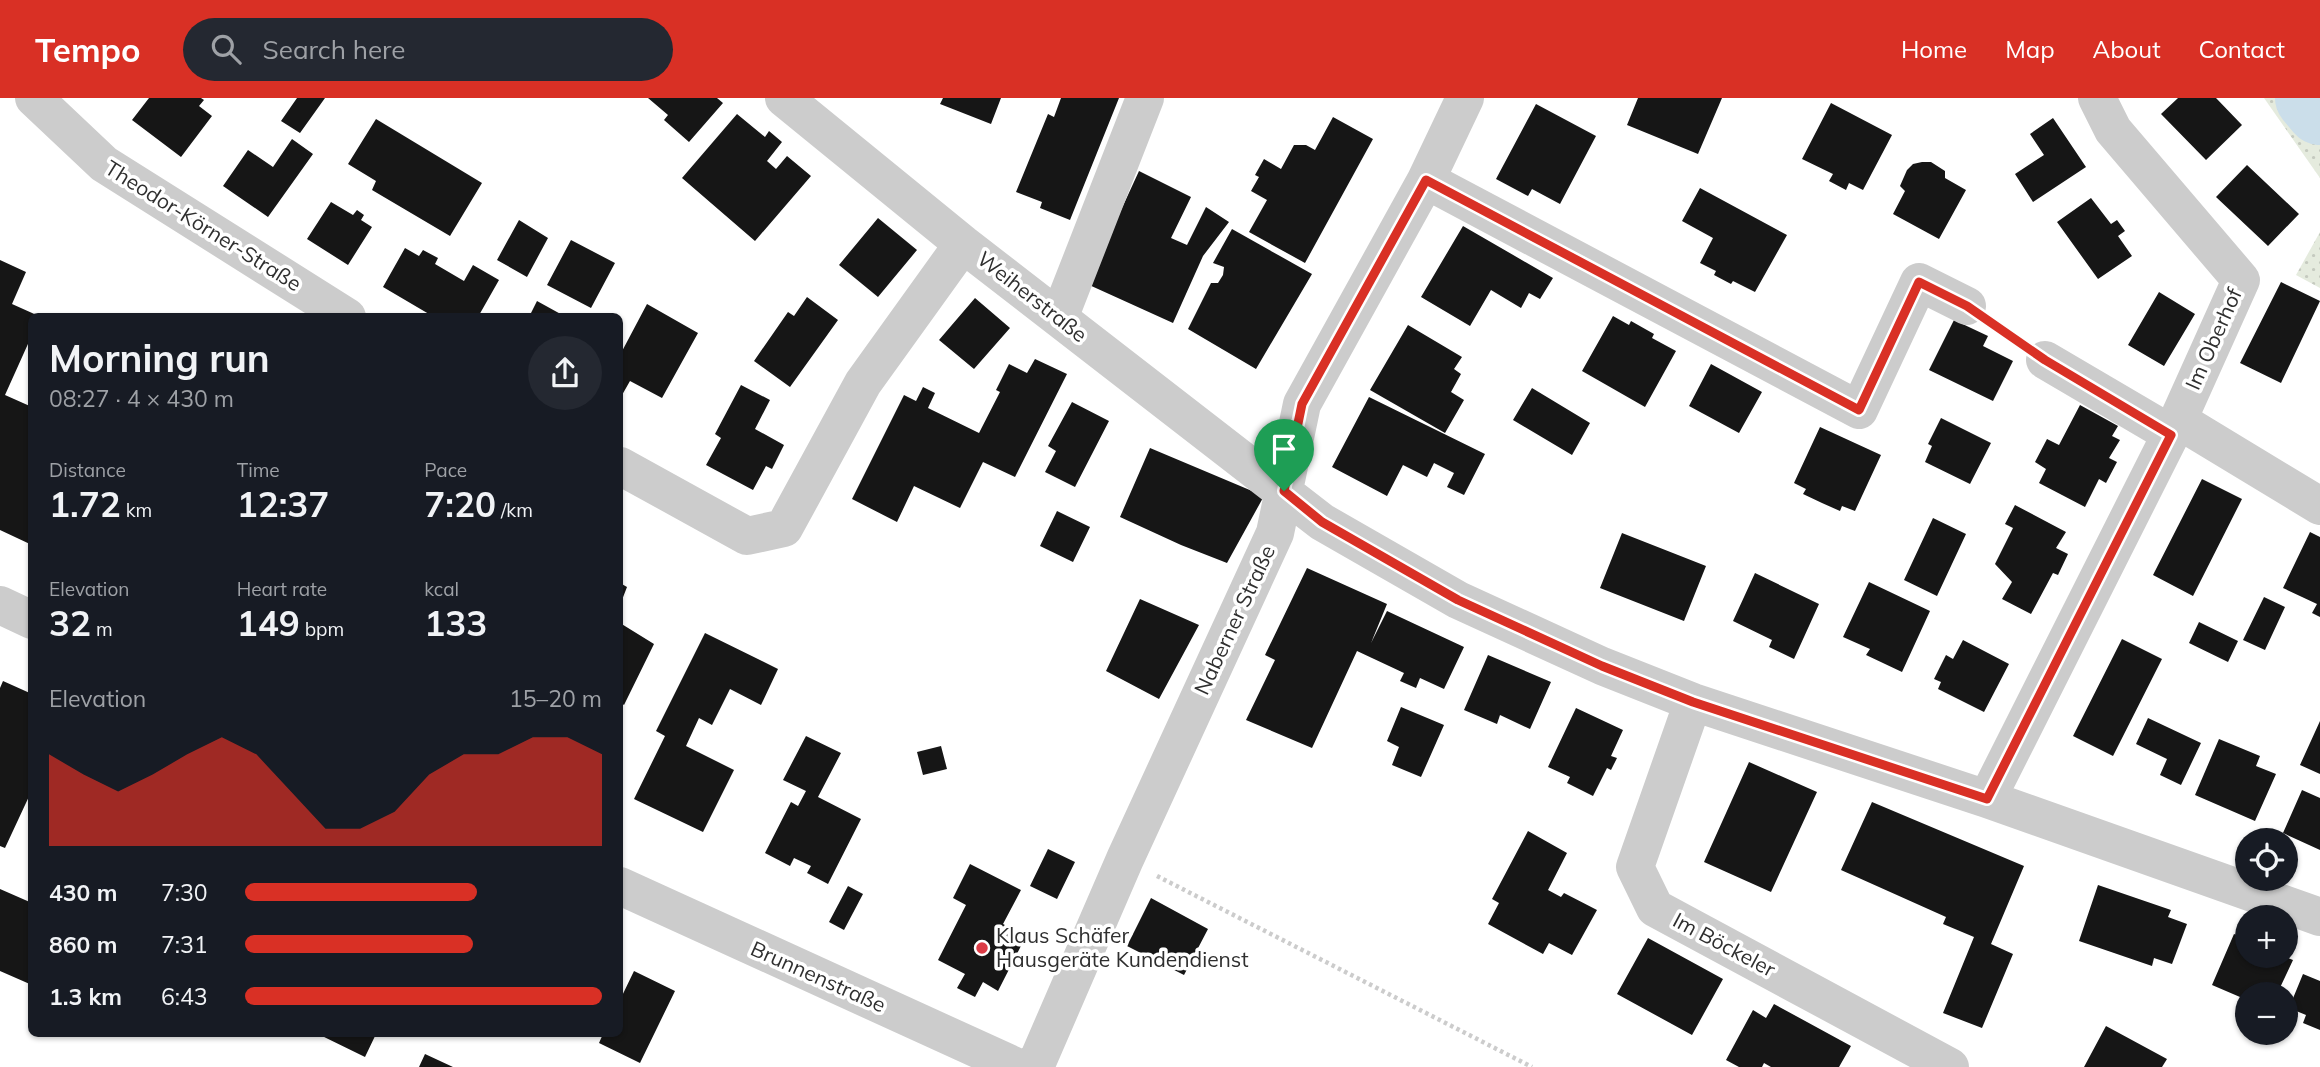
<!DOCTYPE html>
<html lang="en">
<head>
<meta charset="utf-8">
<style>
	body { margin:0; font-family:Mulish,sans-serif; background:#242831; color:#f1f3f6; height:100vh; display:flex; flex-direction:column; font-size:26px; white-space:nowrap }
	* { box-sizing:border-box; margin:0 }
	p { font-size:23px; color:#9ea1a6 }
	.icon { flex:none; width:38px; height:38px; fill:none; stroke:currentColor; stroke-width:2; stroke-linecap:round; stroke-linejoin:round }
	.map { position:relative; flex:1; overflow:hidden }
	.side { position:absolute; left:28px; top:215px; width:595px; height:724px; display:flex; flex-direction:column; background:#171b24; border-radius:10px; box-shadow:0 2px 5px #0004 }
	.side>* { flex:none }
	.tools { position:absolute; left:2235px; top:730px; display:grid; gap:14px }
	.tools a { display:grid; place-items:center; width:63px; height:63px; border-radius:50%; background:#171b24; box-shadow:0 2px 5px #0004; font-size:35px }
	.pin { position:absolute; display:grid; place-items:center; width:60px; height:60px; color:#fff; margin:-72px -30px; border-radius:50% 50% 50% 0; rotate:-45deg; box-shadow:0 0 7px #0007 }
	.pin .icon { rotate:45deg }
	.round { display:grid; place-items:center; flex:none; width:74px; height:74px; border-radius:37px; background:#242831 }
	.overview { display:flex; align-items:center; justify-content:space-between; height:119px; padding:0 21px }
	h1 { font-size:38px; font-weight:700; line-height:52px }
	.figures { display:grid; grid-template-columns:repeat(3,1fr); gap:10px; height:119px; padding:7px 21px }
	.figures div { display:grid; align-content:center }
	.figures b { font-size:35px; font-weight:700 }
	.figures small { font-size:19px; font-weight:400 }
	.figures p { font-size:19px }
	.chart { height:196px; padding:14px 21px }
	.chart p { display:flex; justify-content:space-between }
	.chart svg { width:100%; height:126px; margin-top:7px; fill:#d93025; opacity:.7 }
	ul { padding:0 21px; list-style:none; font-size:23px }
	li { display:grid; grid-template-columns:112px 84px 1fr; align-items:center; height:52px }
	li i { height:18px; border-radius:9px; background:#d93025 }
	header { display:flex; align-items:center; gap:42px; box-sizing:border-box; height:98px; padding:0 35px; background:#d93025; color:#fff }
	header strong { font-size:33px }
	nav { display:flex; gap:38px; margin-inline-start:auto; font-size:24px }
	.search { width:490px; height:63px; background:#242831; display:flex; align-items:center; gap:18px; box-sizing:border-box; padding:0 24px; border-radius:38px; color:#9ea1a6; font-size:26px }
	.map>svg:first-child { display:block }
</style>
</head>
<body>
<header>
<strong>Tempo</strong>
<div class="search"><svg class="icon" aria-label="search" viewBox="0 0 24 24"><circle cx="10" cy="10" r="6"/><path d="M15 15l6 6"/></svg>Search here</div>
<nav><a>Home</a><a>Map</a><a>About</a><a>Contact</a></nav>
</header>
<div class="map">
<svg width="2320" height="969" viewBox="0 0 2320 969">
	<defs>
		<pattern id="grass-dots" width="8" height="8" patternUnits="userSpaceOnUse" patternTransform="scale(1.75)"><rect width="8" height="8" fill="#e5ebde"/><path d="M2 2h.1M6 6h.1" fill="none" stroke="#c5cabf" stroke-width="1.8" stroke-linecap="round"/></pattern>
	</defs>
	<rect width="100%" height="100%" fill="#fff"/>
	<path fill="url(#grass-dots)" d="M2264,0h33l23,28v52z
		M2320,134v56l-24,-13z"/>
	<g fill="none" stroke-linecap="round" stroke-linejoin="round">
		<path stroke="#cbdeea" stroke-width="68" d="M2309,0l11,13"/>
	</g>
	<path fill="#161616" d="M149,0h52l3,2 -5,6 13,10 -31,41 -49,-37z
		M297,0h28l-25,35 -19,-12z
		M648,0h69l6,5 -34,39 -25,-22 4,-5z
		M943,0h58l-10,26 -51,-20z
		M1061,0h58l-49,122 -30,-12 2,-6 -26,-10 32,-78 6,3z
		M1638,0h84l-24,56 -71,-29z
		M2178,0h38l26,27 -36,35 -45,-46z
		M1831,5l61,32 -29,55 -14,-7 -3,7 -17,-9 4,-7 -31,-15z
		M1536,6l60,32 -36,68 -28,-15 -4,7 -32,-17z
		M737,16l28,23 4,-6 13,11 -15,19 9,8 11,-13 24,20 -56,65 -73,-63z
		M1333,19l40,22 -68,124 -56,-31 18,-32 -16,-9 8,-14 -4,-2 9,-16 17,10 13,-24h12l9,5z
		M2053,20l33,49 -53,35 -18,-28 29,-19 -14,-21z
		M376,21l106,64 -32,53 -78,-46 4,-9 -28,-17z
		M292,41l21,15 -45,63 -45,-31 25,-36 25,17z
		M1922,64h9l14,9v7l21,12 -27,49 -46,-25 12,-23 -5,-5 7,-16 6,-6z
		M2247,67l52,49 -31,32 -52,-49z
		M1139,73l52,26 -20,41 16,7 19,-38 23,15 -26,34 -30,67 -86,-39z
		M1700,90l87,47 -32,57 -22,-11 -2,3 -17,-9 2,-4 -16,-8 13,-25 -31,-17z
		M2091,100l20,26 6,-4 8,11 -7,5 14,20 -34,23 -41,-57z
		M331,104l22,13 4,-5 7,5 -3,5 11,7 -24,38 -41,-26z
		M878,120l39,32 -39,47 -39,-32z
		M519,122l29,18 -21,39 -30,-17z
		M1463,128l90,52 -13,21 -11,-6 -8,15 -30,-18 -21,36 -49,-29z
		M1232,131l80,45 -56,95 -68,-40 23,-46h7l5,-8 1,-8 -11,-4z
		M571,142l44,23 -24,45 -44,-23z
		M405,150l14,8 4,-6 15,8 -3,6 29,17 9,-16 26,15 -21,37h-44l-51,-30z
		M0,162l26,12 -14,32 29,13h-9v18l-27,60 27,12v138l-32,-15z
		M2281,184l39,19 -39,82 -41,-20z
		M2159,194l36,22 -31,52 -36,-21z
		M807,199l31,23 -48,67 -36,-26 34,-49 6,4z
		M975,200l35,30 -36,41 -35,-29z
		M537,203l29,16h-37z
		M647,206l51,29 -36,65 -32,-17 -8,14 -2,-2v-38z
		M1613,218l16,9 2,-4 23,13 -2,4 24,13 -31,56 -63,-36z
		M1954,222l34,16 -5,10 30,15 -20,40 -64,-31z
		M1408,227l54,32 -8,12 7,5 -10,18 13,8 -19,33 -75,-43z
		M1035,261l32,15 -52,103 -32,-15 -23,46 -46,-22 -17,36 -45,-23 52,-104 12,6 7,-14 12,6 -7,15 51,25 21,-41 -4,-2 13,-26 18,9z
		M1711,266l51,28 -23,41 -50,-27z
		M741,287l29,15 -15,29 29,16 -12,24 -6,-3 -13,24 -47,-25 15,-27 -6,-4z
		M1532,290l58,35 -18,32 -59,-35z
		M1369,299l116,57 -21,41 -17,-8 7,-14 -20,-10 -7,14 -24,-12 -16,31 -55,-29z
		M1072,304l37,19 -34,66 -30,-15 11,-21 -8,-5z
		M2080,307l38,21 -6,10 8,4 -11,18 8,4 -11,21 -7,-4 -14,28 -46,-24 7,-14 -11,-7 12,-23 12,6z
		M1941,320l50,25 -21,41 -45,-22 7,-16 -4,-2z
		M1820,329l61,28 -26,56 -13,-5 -2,5 -18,-8 -19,-9 3,-5 -12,-6z
		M1150,350l114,48 -37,67 -46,-18 -61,-28z
		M2202,381l40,20 -49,97 -40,-21z
		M2015,407l51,27 -10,16 12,6 -10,21 -5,-2 -22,41 -29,-15 10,-17 -17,-18 18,-36 -8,-4z
		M1057,413l33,16 -17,35 -33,-16z
		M1933,420l33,16 -29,62 -33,-16z
		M2310,434l10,5v80l-8,-4 5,-9 -34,-16z
		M1622,435l84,33 -22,55 -84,-33z
		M1307,470l80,36 -16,39 16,-32 77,36 -20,42 -24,-11 -4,10 -16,-7 4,-8 -47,-22 -45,97 -66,-28 29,-60 -10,-5z
		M1755,475l64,31 -25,55 -25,-12 3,-7 -39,-19z
		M1869,484l61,29 -28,61 -36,-17 4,-6 -27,-12z
		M620,485l7,4 -7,18z
		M2264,499l21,10 -20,43 -22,-10z
		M1140,501l59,26 -40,74 -53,-28z
		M2199,524l39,19 -10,21 -39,-19z
		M620,525l34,21 -30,61 -4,-3z
		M705,535l73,36 -17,36 -31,-16 -18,36 -13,-7 -13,28 48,24 -31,62 -69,-33 31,-63 -9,-5z
		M2122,541l40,20 -49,97 -40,-20z
		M1963,542l46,24 -25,48 -46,-23 3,-7 -7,-3 12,-24 7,4z
		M1488,557l63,27 -21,47 -30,-14 -3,9 -33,-14z
		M3,583l29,13v96l-27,58 -5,-2v-158z
		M1401,609l43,18 -23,52 -29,-12 7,-18 -12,-6z
		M1576,610l47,22 -12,26 6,2 -6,12 -4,-2 -14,28 -26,-13 3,-6 -22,-10z
		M2148,620l53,25 -20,42 -21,-10 7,-16 -31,-15z
		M2320,623v53l-20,-9z
		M806,638l35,17 -23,44 43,22 -33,65 -21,-11 4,-7 -17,-8 -4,8 -25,-13 26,-51 7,4 8,-15 -23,-11z
		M2219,641l41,17 -4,10 20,8 -21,47 -60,-26z
		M941,648l6,23 -24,6 -6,-23z
		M1749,664l68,30 -46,100 -67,-30z
		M2302,692l18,8v52l-37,-17z
		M1872,704l152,64 -33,78 22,10 -31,74 -39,-15 31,-76 -31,-13 3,-7 -105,-47z
		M1528,733l39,22 -19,37 13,7 3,-4 33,17 -25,45 -23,-12 -6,11 -55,-30 11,-21 -7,-4z
		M1048,751l27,13 -18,37 -27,-13z
		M970,766l51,26 -18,34 23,12 -28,55 -15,-9 -8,15 -18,-9 8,-14 -27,-14 28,-55 -13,-7z
		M2098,787l73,25 -3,7 19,7 -15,40 -18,-6 -2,8 -73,-25z
		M848,788l15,8 -19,36 -15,-8z
		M0,791l32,14v82l-32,-14z
		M1151,800l57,31 -24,46 -57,-29z
		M2234,836l13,5v17h36l10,4 -16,34h-30v6l-35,-15z
		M1648,840l75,41 -31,56 -75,-41z
		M634,873l41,20 -35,72 -41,-20 4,-9h17v-34z
		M2303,876l17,7v49l-17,-7 3,-8 -17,-7z
		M1774,906l77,42 -12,21h-68l-7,-4 -2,4h-23l-13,-7 27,-50 13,8z
		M2106,928l61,33 -5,8h-78z
		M318,936h58l-11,23z
		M425,956l28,13h-34z"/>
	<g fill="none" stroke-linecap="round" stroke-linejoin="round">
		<path stroke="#ccc" stroke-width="4.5" stroke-dasharray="3.5 3.5" stroke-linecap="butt" d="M1997,229l19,12
			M1157,778l375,191"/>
		<path stroke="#ccc" stroke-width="38" d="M34,0l70,66 243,153
			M784,0l179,146 359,278 136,78 144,66 91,36 294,97 333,118
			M2097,0l16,32 128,150 -63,140 142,86
			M1426,82l433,230 60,-128 48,24
			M1059,220l86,-220
			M2045,262l126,74
			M620,368l127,70 37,-8 79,-145 100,-139
			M0,507l32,15
			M1693,604l-58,165 20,41 295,159
			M1987,701l191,-379
			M620,788l397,181
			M1035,969l90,-208 150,-326 27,-129 124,-224 39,-82"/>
	</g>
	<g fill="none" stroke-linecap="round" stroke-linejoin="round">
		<g stroke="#fff" stroke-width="14">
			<path id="route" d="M1426,82l433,230 60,-128 48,24 78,54 126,75 -184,364 -294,-97 -91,-36 -144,-66 -136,-78 -38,-31 18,-87z"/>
		</g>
		<use href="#route" stroke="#d93025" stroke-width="9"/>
	</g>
	<circle fill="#dc3b46" stroke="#fff" stroke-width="2.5" cx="982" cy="850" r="7"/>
	<g text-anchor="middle" stroke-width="7" stroke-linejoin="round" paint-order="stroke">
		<g font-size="21" fill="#2f2f2f" stroke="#fff">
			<text transform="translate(203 128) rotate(32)" y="7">Theodor-Körner-Straße</text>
			<text transform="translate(1032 199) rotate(38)" y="7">Weiherstraße</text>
			<text transform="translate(2214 241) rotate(-66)" y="7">Im Oberhof</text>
			<text transform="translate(1235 522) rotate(-65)" y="7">Naberner Straße</text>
			<text transform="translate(1724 847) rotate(28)" y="7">Im Böckeler</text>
			<text transform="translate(818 879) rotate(24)" y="7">Brunnenstraße</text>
		</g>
		<g font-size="21" fill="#2f2f2f" stroke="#fff" text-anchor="start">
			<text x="996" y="845">Klaus Schäfer<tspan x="996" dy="24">Hausgeräte Kundendienst</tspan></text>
		</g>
	</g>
</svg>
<div class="tools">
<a><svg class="icon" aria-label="locate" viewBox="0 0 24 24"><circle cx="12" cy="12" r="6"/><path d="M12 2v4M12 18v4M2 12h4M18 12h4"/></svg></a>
<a>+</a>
<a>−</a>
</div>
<div class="pin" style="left:1284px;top:393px;background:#1e9e55"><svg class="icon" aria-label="arrive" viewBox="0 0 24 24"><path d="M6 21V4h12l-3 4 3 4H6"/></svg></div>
<section class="side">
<div class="overview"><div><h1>Morning run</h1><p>08:27 · 4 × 430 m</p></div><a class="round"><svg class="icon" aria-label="share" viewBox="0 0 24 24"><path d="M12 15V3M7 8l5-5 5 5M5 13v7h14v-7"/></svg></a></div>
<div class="figures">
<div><p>Distance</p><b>1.72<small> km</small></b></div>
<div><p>Time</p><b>12:37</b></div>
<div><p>Pace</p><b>7:20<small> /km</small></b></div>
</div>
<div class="figures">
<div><p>Elevation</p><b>32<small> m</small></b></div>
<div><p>Heart rate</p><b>149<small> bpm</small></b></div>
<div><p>kcal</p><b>133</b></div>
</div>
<div class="chart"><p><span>Elevation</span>15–20 m</p>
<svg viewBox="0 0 160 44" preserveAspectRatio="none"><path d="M0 44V12L10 19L20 25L30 19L40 12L50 6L60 12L70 25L80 38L90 38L100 32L110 19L120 12L130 12L140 6L150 6L160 12V44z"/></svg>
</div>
<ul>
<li><b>430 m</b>7:30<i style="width:65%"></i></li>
<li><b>860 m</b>7:31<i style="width:64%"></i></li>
<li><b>1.3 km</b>6:43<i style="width:100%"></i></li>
</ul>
</section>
</div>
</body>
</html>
